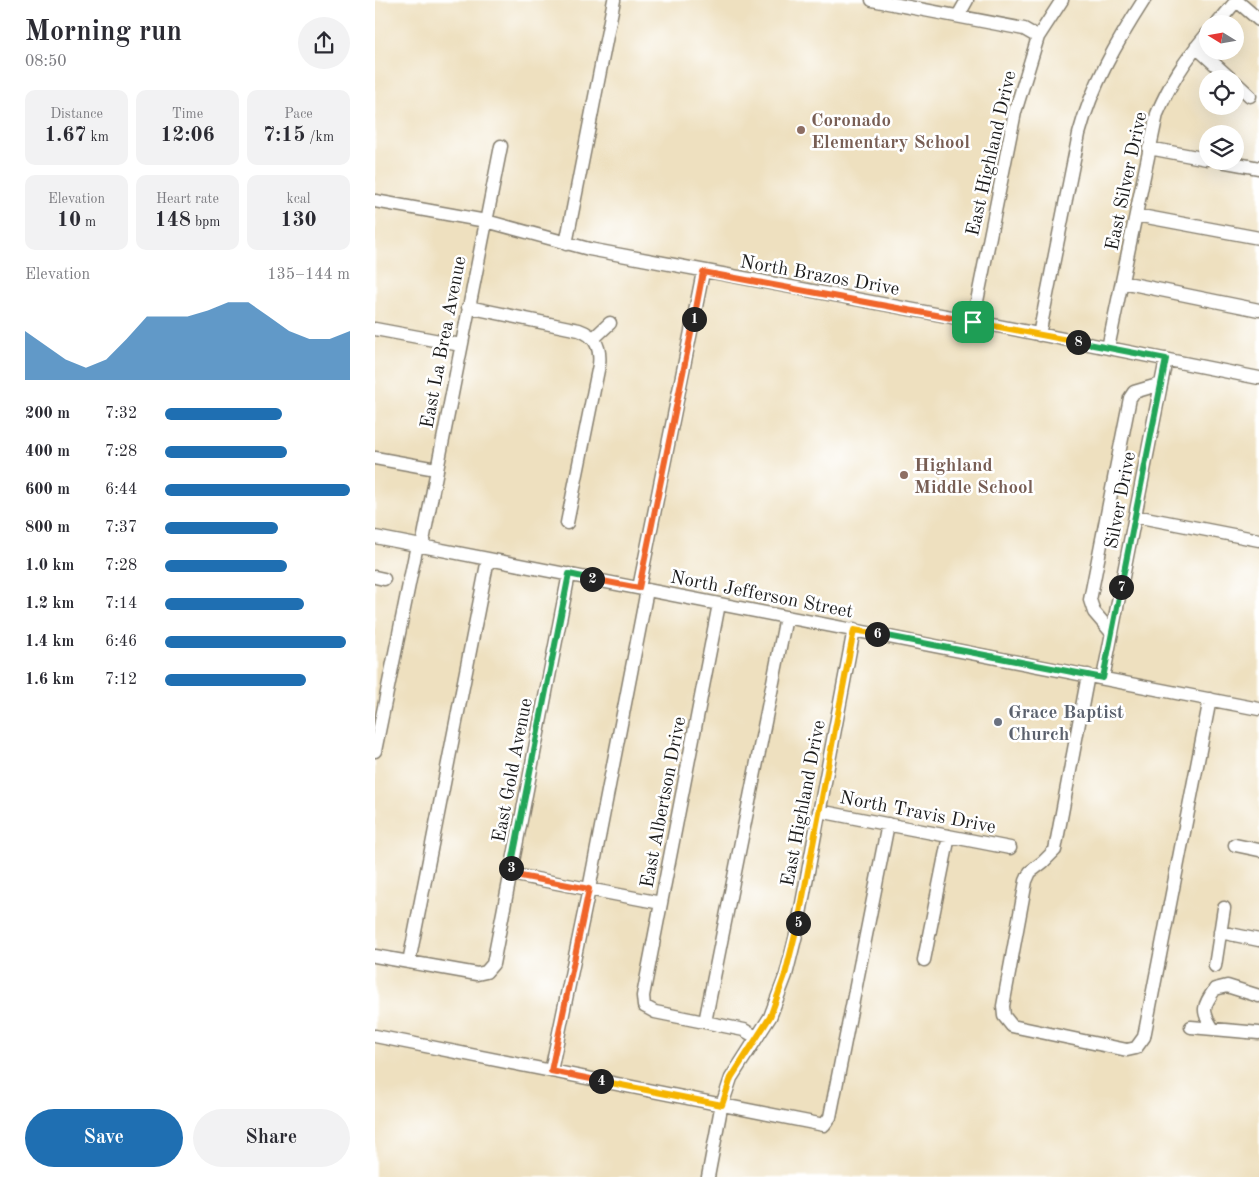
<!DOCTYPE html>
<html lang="en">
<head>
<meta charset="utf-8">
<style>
	body { margin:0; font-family:"Old Standard TT",serif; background:#f2f2f3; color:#2b2b33; height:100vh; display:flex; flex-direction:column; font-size:19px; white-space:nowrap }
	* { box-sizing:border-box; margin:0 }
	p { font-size:16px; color:#7c7c81 }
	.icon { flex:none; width:28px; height:28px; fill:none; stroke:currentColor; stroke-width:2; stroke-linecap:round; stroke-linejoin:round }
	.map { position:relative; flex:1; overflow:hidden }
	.panel { display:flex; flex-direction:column; background:#fff; width:375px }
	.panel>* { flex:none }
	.needle { width:32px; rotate:281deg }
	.buttons { position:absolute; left:824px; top:15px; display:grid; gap:10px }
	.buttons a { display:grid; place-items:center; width:45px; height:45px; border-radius:50%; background:#fff; box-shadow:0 5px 20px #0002; font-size:25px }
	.pin { position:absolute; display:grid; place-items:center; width:42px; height:42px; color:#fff; margin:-21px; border-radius:10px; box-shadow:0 2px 8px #0006 }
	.km { position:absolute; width:25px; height:25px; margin:-12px; border-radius:50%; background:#222; color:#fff; font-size:14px; line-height:25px; text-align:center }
	.round { display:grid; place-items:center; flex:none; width:52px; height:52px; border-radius:26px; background:#f2f2f3 }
	.overview { display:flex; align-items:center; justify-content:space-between; height:85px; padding:0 25px }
	h1 { font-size:28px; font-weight:600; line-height:38px }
	.figures { display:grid; grid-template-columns:repeat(3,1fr); gap:8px; height:85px; padding:5px 25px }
	.figures div { display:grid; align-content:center; border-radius:10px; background:#f2f2f3; text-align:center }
	.figures b { font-size:21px; font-weight:600 }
	.figures small { font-size:14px; font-weight:400 }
	.figures p { font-size:14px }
	.chart { height:140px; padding:10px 25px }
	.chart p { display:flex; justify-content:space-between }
	.chart svg { width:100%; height:90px; margin-top:5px; fill:#1f6fb2; opacity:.7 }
	.primary-button { display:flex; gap:10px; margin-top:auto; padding:10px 25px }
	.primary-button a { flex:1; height:58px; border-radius:30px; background:#1f6fb2; color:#fff; font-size:20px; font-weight:600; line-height:58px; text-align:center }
	.primary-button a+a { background:#f2f2f3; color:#2b2b33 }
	ul { padding:0 25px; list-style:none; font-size:16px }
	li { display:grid; grid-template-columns:80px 60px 1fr; align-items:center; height:38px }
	li i { height:12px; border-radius:6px; background:#1f6fb2 }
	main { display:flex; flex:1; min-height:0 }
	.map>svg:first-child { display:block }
</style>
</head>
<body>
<main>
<section class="panel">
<div class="overview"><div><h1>Morning run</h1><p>08:50</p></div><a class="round"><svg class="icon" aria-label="share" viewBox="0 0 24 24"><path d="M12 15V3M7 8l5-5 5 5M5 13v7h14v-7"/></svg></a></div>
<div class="figures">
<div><p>Distance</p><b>1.67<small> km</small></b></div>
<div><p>Time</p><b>12:06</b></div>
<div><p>Pace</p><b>7:15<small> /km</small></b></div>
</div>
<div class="figures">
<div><p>Elevation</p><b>10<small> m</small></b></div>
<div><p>Heart rate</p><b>148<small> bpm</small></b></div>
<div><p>kcal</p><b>130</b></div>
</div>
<div class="chart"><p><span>Elevation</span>135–144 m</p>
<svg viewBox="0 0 160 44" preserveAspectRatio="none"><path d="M0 44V20L10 27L20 34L30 38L40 34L50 24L60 13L70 13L80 13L90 10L100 6L110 6L120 13L130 20L140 24L150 24L160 20V44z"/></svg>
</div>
<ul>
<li><b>200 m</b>7:32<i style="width:63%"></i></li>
<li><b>400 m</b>7:28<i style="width:66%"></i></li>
<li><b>600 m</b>6:44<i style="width:100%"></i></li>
<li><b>800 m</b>7:37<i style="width:61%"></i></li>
<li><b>1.0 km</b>7:28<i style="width:66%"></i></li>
<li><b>1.2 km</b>7:14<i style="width:75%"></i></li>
<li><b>1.4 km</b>6:46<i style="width:98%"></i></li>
<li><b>1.6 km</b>7:12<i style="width:76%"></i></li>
</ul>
<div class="primary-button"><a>Save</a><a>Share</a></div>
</section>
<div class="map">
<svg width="884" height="1177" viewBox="0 0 884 1177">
	<rect width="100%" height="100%" fill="#fff"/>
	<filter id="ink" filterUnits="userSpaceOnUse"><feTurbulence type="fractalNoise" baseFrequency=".02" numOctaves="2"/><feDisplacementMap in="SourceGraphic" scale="10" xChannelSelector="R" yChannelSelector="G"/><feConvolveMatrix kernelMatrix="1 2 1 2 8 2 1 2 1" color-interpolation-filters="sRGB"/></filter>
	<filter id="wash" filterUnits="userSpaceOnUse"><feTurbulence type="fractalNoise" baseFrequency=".0096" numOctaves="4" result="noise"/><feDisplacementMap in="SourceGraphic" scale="20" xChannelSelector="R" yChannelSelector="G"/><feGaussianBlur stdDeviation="1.12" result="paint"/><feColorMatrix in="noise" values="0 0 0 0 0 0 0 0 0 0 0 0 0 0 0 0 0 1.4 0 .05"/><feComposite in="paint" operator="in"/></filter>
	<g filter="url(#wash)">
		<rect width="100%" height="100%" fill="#eee0bf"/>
	</g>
	<g filter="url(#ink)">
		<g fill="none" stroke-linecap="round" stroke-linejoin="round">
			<g stroke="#857e6e" stroke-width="15">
				<path id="minor" d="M497,0l152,29 14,8
					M862,1l22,19
					M583,16l9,-16
					M842,24l20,-24
					M821,47l35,32
					M860,82l15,14
					M774,148l58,11
					M846,161l38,7
					M0,201l111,20 103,28 384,72 286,57
					M761,215l123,23
					M191,244l48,-244
					M747,282l137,28
					M93,307l111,23c17,6 22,18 20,35l-32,158
					M598,321l42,-209 23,-75 24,-37
					M0,329l86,16
					M664,335l40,-201c13,-49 38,-92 65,-134
					M219,338l16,-15
					M733,348l49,-234c13,-31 28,-54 50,-80
					M0,458l61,11
					M760,516l124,24
					M0,537l884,172
					M47,546l79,-400
					M0,577l9,2
					M264,588l64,-316
					M344,604l-76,392 1,10 11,6 89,18 12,7
					M737,633l-18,-21 -4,-12 40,-202 4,-6 27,-8
					M713,675l-33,175 -12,12 -13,10 -4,9 -23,125 1,10 8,10 115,24 9,-2 8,-11 66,-338
					M728,678l63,-319
					M0,751l42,-206
					M444,811l191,37
					M860,845l24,5
					M135,874l151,29
					M845,932l39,8
					M0,956l102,18 9,-2 7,-8 76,-390
					M549,960l25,-124
					M34,962l79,-403
					M840,966l9,-58
					M330,1022l81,-405
					M816,1027l68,6
					M838,1029c-12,-18 -10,-23 2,-40l12,-3 32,10
					M0,1036l449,89 6,-8 58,-293
					M176,1071l38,-182 58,-299
					M333,1177l13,-69 10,-30 39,-61 16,-42 10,-40 58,-306"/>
			</g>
			<use href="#minor" stroke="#fff" stroke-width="12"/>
		</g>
	</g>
	<g fill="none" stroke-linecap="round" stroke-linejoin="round" filter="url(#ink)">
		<g stroke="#fff" stroke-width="10">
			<path id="split-1" d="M319,319l9,-47 270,50"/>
		</g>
		<g stroke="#fff" stroke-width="10">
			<path id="split-2" d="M217,579l47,9 55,-269"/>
		</g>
		<g stroke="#fff" stroke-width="10">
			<path id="split-3" d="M136,868l58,-294 23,5"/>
		</g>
		<g stroke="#fff" stroke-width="10">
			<path id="split-4" d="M136,868l-1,6 79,15 -38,182 50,10"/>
		</g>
		<g stroke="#fff" stroke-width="10">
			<path id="split-5" d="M226,1081l121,24 9,-27 39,-61 15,-42 13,-52"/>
		</g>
		<g stroke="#fff" stroke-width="10">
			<path id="split-6" d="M423,923l56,-293 23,4"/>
		</g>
		<g stroke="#fff" stroke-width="10">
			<path id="split-7" d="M502,634l226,44 18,-91"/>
		</g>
		<g stroke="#fff" stroke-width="10">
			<path id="split-8" d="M703,342l88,17 -45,228"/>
		</g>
		<g stroke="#fff" stroke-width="10">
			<path id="split-9" d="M598,322l105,20"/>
		</g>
		<use href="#split-1" stroke="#f0652b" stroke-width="6"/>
		<use href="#split-2" stroke="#f0652b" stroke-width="6"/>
		<use href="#split-3" stroke="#22a559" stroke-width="6"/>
		<use href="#split-4" stroke="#f0652b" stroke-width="6"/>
		<use href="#split-5" stroke="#f5b400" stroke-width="6"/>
		<use href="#split-6" stroke="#f5b400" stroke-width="6"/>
		<use href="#split-7" stroke="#22a559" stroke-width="6"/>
		<use href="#split-8" stroke="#22a559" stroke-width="6"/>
		<use href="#split-9" stroke="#f5b400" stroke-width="6"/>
	</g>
	<g fill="#8d6e63" stroke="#fff" stroke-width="2">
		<circle cx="426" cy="130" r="5"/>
		<circle cx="529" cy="475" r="5"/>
	</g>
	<circle fill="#6b7280" stroke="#fff" stroke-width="2" cx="623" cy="722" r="5"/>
	<g text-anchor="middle" stroke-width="5" stroke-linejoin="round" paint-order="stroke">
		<g font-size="19" font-weight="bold" fill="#785e54" stroke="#fff" text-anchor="start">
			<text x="436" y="126">Coronado<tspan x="436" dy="22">Elementary School</tspan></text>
			<text x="539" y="471">Highland<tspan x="539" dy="22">Middle School</tspan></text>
		</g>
		<g font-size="19" fill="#1c1c1c" stroke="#fff">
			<text transform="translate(615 153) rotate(-77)" y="7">East Highland Drive</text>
			<text transform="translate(750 181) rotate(-78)" y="7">East Silver Drive</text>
			<text transform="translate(445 274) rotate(10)" y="7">North Brazos Drive</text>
			<text transform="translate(67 342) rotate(-79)" y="7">East La Brea Avenue</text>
			<text transform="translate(744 500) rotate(-79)" y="7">Silver Drive</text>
			<text transform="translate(387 593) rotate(11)" y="7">North Jefferson Street</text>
			<text transform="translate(136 770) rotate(-79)" y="7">East Gold Avenue</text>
			<text transform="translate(287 802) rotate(-79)" y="7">East Albertson Drive</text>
			<text transform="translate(427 803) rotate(-79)" y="7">East Highland Drive</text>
			<text transform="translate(543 811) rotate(11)" y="7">North Travis Drive</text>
		</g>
		<g font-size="19" font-weight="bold" fill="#5b616d" stroke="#fff" text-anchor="start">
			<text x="633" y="718">Grace Baptist<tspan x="633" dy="22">Church</tspan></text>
		</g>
	</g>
</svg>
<div class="buttons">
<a><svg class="needle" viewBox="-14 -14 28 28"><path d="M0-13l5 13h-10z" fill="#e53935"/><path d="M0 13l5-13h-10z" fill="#7c7c81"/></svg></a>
<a><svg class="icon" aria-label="locate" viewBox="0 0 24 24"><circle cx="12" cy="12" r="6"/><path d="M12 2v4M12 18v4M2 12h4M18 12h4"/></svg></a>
<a><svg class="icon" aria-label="layers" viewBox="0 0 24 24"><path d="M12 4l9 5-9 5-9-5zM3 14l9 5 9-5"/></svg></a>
</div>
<div class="pin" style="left:598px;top:322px;background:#1e9e55"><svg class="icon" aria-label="arrive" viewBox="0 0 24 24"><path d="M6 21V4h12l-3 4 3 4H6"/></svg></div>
<b class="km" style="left:319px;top:319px">1</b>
<b class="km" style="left:217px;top:579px">2</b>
<b class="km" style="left:136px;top:868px">3</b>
<b class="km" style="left:226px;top:1081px">4</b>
<b class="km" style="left:423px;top:923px">5</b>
<b class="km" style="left:502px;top:634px">6</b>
<b class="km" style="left:746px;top:587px">7</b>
<b class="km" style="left:703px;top:342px">8</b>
</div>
</main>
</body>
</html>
